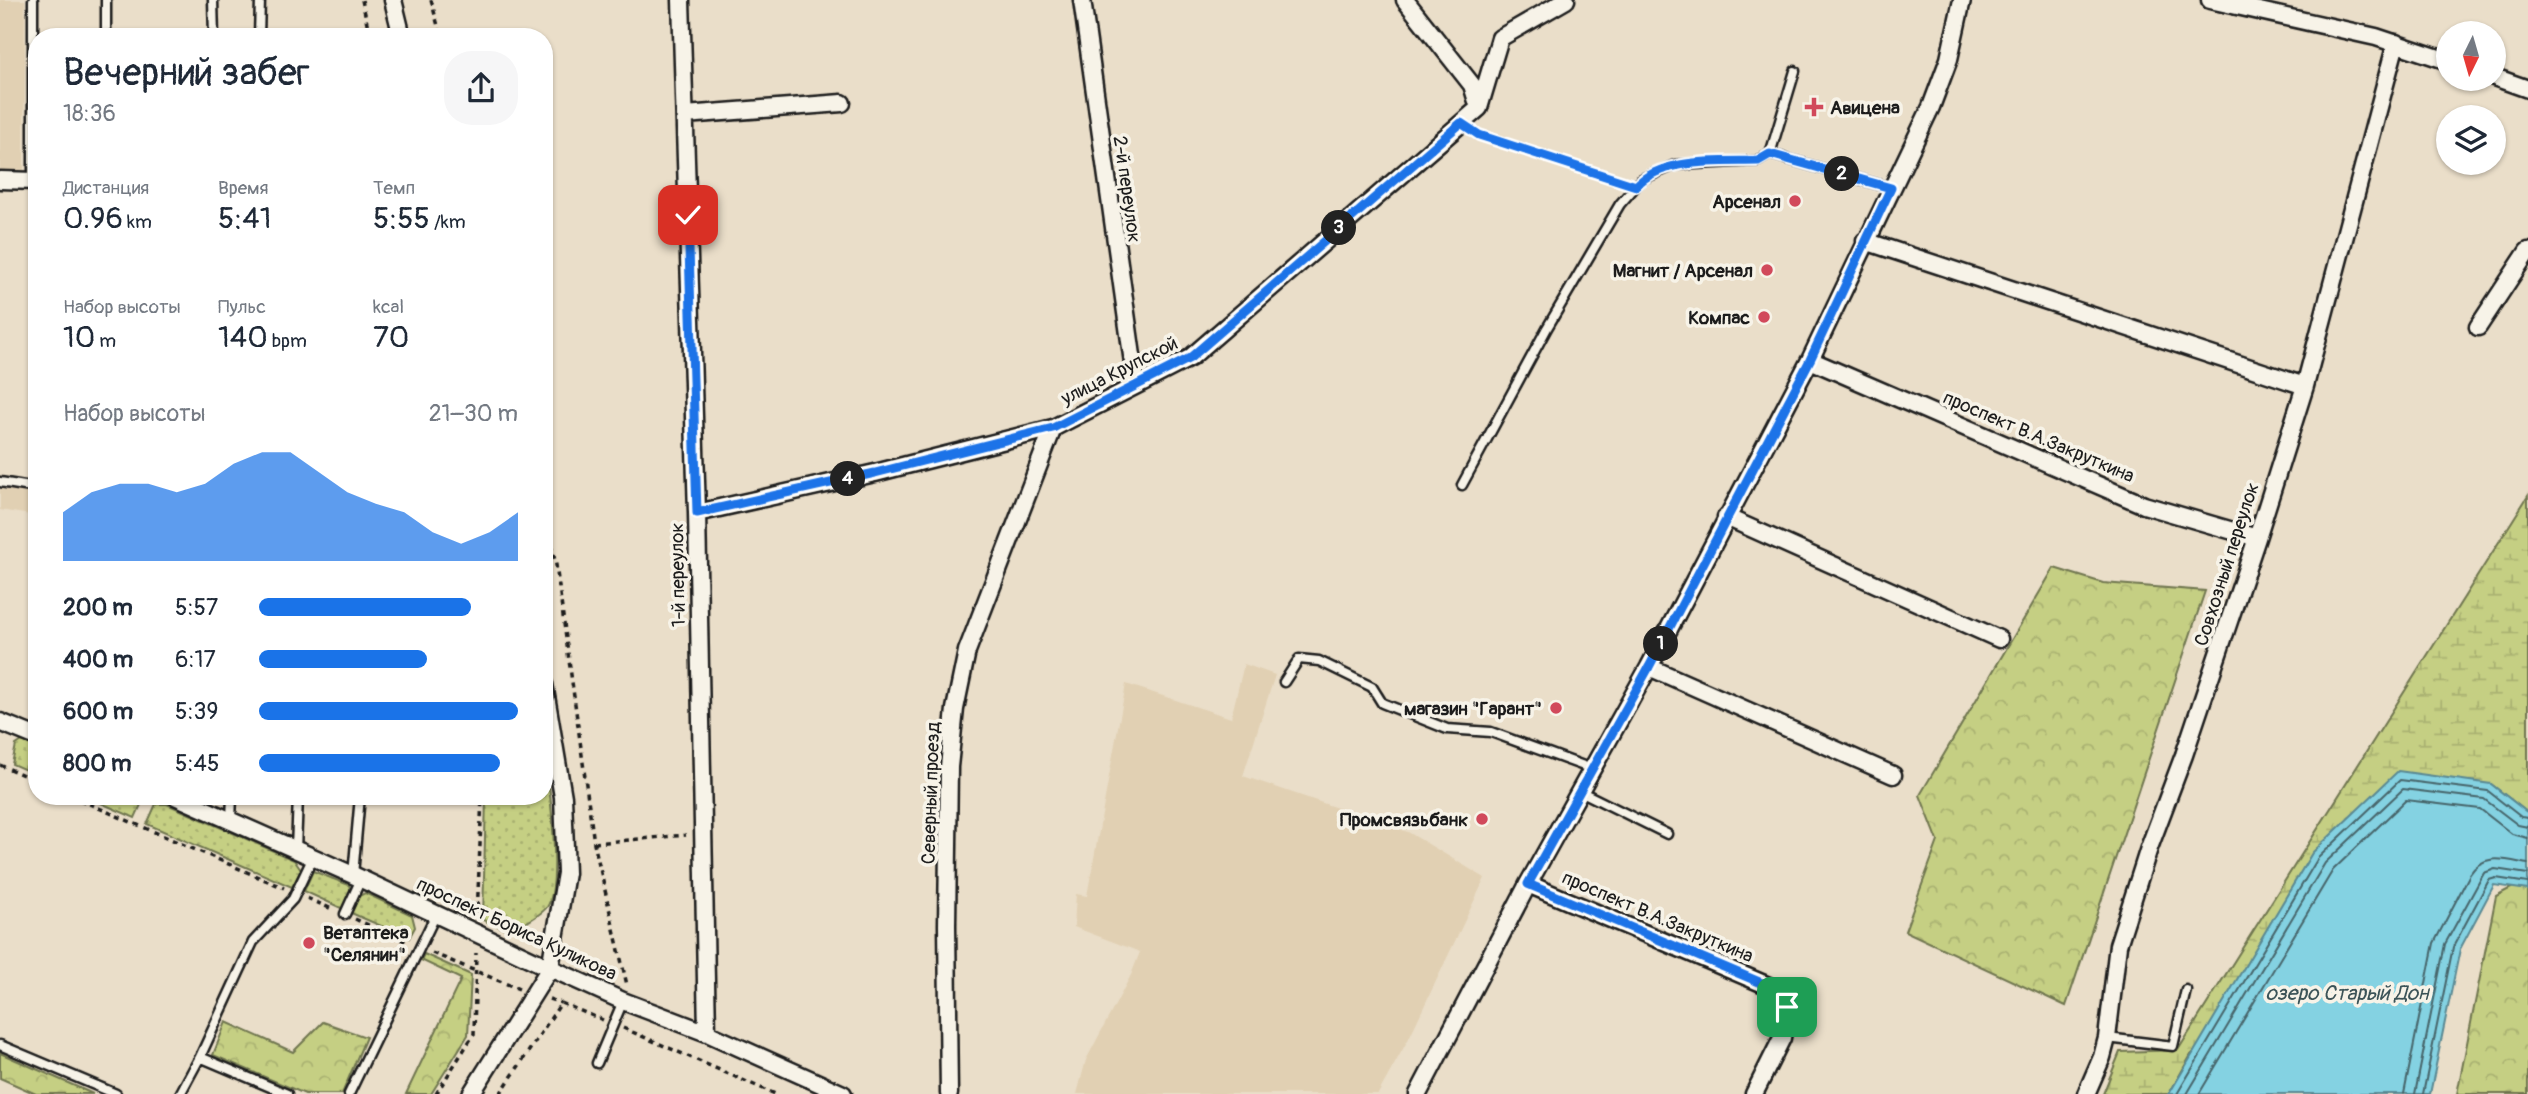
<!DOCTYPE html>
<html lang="ru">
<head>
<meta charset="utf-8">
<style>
	body { margin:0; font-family:Pangolin,sans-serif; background:#f6f6f7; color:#1f2937; height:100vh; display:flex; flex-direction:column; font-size:26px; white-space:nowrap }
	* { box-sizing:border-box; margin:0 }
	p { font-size:23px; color:#747a83 }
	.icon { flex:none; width:38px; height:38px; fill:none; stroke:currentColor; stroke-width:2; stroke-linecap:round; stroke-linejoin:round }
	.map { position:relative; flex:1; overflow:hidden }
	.sheet { position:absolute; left:28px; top:28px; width:525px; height:777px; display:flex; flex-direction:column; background:#fff; border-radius:28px; box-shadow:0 2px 5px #0004 }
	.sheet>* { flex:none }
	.needle { width:46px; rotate:185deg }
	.controls { position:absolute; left:2436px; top:21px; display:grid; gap:14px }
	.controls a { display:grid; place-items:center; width:70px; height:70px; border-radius:50%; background:#fff; box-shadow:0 2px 5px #0004; font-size:35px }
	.pin { position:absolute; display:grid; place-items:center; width:60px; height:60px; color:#fff; margin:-30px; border-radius:14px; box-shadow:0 4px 10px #0006 }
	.km { position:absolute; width:35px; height:35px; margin:-18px; border-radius:50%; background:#222; color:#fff; font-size:19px; line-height:35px; text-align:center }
	.round { display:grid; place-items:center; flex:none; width:74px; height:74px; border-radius:28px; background:#f6f6f7 }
	.head { display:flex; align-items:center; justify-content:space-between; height:119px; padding:0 35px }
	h1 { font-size:38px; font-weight:600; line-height:52px }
	.stats { display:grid; grid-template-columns:repeat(3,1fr); gap:10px; height:119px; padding:7px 35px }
	.stats div { display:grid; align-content:center }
	.stats b { font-size:30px; font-weight:600 }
	.stats small { font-size:19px; font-weight:400 }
	.stats p { font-size:19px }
	.chart { height:196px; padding:14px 35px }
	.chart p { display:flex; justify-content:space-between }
	.chart svg { width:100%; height:126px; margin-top:7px; fill:#1a73e8; opacity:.7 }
	ul { padding:0 35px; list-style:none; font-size:23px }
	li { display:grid; grid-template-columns:112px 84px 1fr; align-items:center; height:52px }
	li i { height:18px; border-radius:9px; background:#1a73e8 }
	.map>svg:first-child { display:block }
</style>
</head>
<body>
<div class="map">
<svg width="2528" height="1094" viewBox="0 0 2528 1094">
	<defs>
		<pattern id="grass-dots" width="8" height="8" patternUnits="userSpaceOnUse" patternTransform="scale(1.75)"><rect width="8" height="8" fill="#c5cf83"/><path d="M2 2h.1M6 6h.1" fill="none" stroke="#a9b171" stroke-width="1.8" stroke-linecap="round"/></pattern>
		<pattern id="forest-crowns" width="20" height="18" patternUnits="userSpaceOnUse" patternTransform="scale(1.75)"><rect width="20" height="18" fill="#c5cf83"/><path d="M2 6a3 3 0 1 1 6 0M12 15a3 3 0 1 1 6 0" fill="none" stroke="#a9b171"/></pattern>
		<pattern id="wetland-marsh" width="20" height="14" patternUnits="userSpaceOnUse" patternTransform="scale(1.75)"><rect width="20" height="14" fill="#c5cf83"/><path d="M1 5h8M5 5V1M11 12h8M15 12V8" fill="none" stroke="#a9b171"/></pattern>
	</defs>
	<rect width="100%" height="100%" fill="#eadec9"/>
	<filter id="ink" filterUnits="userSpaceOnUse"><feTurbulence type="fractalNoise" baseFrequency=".0143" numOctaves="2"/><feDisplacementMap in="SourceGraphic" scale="14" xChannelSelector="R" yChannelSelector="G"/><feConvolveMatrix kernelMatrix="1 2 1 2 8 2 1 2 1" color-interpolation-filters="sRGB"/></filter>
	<g filter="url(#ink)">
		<path fill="#e1d0b3" d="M0,0h25l-1,170h-24z
			M0,489l37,5v22l-37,-6z
			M1244,664l31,11 -32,101 165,56 77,46 -76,160 -31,56h-301l9,-34 45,-85 9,-23 -66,-25 2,-33 11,2 39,-212 105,34z"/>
		<path fill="url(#grass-dots)" stroke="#707650" stroke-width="2" d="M22,741l15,6v28l-25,-11 4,-19z
			M544,758c6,27 18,128 3,149 -6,8 -22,16 -31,22l-13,-1 -20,-8 3,-124h58z
			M85,796h57l2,2 -9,20z
			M156,804h11l127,56 7,10 -9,17 -145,-63z
			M313,871l36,14 2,7 -8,17 -39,-18z
			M365,893l47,22 3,12 -6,11 -58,-25 8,-17z"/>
		<path fill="url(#forest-crowns)" stroke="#707650" stroke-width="2" d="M2054,568l49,15 102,8 -139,415 -161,-75 33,-90 -18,-46z
			M2528,879v215h-71l39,-198z
			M424,954l47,21 -3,60 -37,59h-25l55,-115 -40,-19z
			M226,1022l67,30 30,-30 43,15 -24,57h-37l-92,-39z
			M0,1053l93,41h-57l-36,-16z"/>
		<path fill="url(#wetland-marsh)" stroke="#707650" stroke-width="2" d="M2528,496v317l-37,-29 -300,271 -22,39h-66l17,-42 58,-2z"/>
		<path fill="#84d2e2" stroke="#5a8993" stroke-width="2" d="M2398,771l93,13 37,29v77l-34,-5 -34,64 -30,145h-261l143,-241z"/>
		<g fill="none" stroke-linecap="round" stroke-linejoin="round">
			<path stroke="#46656b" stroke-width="2" d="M2177,1094l141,-236 82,-78 88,11 33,26 7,1
				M2187,1094l138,-231 78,-74 81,10 34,26 10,2
				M2199,1094l134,-224 73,-70 74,9 32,25 16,4
				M2404,1094l30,-151 36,-69c14,-22 36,-14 58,-10
				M2415,1094l30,-150 39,-71 11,-4 33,5
				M2423,1094l30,-147 36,-67 7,-2 32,5"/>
			<g stroke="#1c1c1c" stroke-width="13">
				<path id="lane" d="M33,0v181
					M213,0l1,37
					M106,37v-37
					M259,37l1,-37
					M1770,154l25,-83
					M0,482l37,6
					M1462,485l85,-157 73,-124 22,-25 33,-14 83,-4 12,-7 121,34
					M1284,682l15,-23 20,2 53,26 10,16 65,26 44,3 101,37
					M1580,791l87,43
					M231,820l1,-24
					M296,850l2,-54
					M353,875l7,-79
					M345,914l16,-35
					M2107,1038l66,8 13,-56
					M0,1045l116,49
					M200,1057l87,37
					M597,1063l26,-62
					M180,1094l20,-37 53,-115 40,-43 20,-42
					M349,1094l87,-180"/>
			</g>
			<g stroke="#1c1c1c" stroke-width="21">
				<path id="street" d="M393,0l9,37
					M681,0l16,513 10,520
					M1082,0l54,384
					M1405,0l67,85 7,23
					M2210,0l166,37 72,24
					M2494,77l34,12
					M685,115l157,-12
					M0,180l37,1
					M1865,241l440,145
					M2478,327l50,-76
					M1810,360l334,145 113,33
					M697,513l178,-40 178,-45 137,-70 289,-250 21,-70 66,-38
					M1726,517l273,122
					M1649,667l244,108
					M0,722l37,15
					M175,796l178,79 197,93 73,33 84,32 136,61
					M1528,884l243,103 16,20 -5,31 -28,56
					M471,1094l79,-126 16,-95 -3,-76 -19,-113
					M949,1094l-2,-169 2,-158 6,-58 12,-58 86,-223
					M1418,1094l110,-210 121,-217 161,-307 121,-253 18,-48 13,-59
					M2086,1094l16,-37 5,-19 11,-93 31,-97 35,-93 73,-217 48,-152 91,-343"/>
			</g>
			<path stroke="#1c1c1c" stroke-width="3.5" stroke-dasharray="5 5" stroke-linecap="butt" d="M362,0l8,37
				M431,0l10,37
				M1474,132l149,49
				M544,515l12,50 38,278 33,142
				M0,765l37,16
				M71,796l213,92
				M594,843l92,-8
				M307,898l25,11
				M477,917l5,-121
				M355,919l54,24
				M432,953l87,36
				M549,999l12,4
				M623,1028l152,66
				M436,1094l38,-60 2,-81
				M500,1094l61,-91 42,17"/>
			<use href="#lane" stroke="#f7f3e8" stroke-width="8"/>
			<use href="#street" stroke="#f7f3e8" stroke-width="16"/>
		</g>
	</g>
	<g fill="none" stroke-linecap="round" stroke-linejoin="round" filter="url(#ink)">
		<g stroke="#fff" stroke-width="14">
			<path id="route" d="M688,215l9,298 178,-40 178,-45 137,-70 271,-235 18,12 157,51c26,-29 86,-24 122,-25l12,-7 121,34 -81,172 -161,307 -121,217 243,103 16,20"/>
		</g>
		<use href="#route" stroke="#1a73e8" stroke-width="9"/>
	</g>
	<g fill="#d1495b" stroke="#f7f3e8" stroke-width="2.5">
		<path d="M1810.5 96.5h7v7h7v7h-7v7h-7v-7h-7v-7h7z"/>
		<circle cx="1795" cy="201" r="7"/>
		<circle cx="1767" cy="270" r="7"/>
		<circle cx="1764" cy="317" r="7"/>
		<circle cx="1556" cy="708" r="7"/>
		<circle cx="1482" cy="819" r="7"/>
		<circle cx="309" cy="943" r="7"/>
	</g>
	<g text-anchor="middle" stroke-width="7" stroke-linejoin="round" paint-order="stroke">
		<g font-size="19" font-weight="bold" fill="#1c1c1c" stroke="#f7f3e8" text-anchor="end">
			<text x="1830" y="114" text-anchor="start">Авицена</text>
			<text x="1781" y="208">Арсенал</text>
			<text x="1753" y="277">Магнит / Арсенал</text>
			<text x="1750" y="324">Компас</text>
			<text x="1542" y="715">магазин "Гарант"</text>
			<text x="1468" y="826">Промсвязьбанк</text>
			<text x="323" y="939" text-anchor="start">Ветаптека<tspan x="323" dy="22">"Селянин"</tspan></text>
		</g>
		<g font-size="19" fill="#1c1c1c" stroke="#f7f3e8">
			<text transform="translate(1128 189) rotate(82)" y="7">2-й переулок</text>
			<text transform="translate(1119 370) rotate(-27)" y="7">улица Крупской</text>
			<text transform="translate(2039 436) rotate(23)" y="7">проспект В.А.Закруткина</text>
			<text transform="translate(2226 564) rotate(-72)" y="7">Совхозный переулок</text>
			<text transform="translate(677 575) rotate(-91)" y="7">1-й переулок</text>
			<text transform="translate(930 793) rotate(-88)" y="7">Северный проезд</text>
			<text transform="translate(1658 916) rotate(23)" y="7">проспект В.А.Закруткина</text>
			<text transform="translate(517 928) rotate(25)" y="7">проспект Бориса Куликова</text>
		</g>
		<g font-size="21" font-style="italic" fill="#3b5357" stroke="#f7f3e8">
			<text x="2347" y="1000">озеро Старый Дон</text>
		</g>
	</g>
</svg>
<div class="controls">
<a><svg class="needle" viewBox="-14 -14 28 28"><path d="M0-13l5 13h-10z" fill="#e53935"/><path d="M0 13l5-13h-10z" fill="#747a83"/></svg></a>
<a><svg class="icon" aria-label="layers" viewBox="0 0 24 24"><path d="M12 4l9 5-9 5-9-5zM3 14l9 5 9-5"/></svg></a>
</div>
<div class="pin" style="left:1787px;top:1007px;background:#1e9e55"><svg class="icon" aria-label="arrive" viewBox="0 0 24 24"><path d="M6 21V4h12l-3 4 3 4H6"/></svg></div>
<div class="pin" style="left:688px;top:215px;background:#d93025"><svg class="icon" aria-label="check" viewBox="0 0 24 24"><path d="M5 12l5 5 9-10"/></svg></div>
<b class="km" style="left:1661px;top:644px">1</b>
<b class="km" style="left:1842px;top:174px">2</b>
<b class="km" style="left:1339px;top:228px">3</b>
<b class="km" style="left:848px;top:479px">4</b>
<section class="sheet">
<div class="head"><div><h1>Вечерний забег</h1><p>18:36</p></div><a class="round"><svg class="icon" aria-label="share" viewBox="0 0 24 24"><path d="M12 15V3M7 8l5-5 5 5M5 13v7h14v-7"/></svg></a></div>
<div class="stats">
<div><p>Дистанция</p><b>0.96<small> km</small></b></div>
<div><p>Время</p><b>5:41</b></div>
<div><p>Темп</p><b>5:55<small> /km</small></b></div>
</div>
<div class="stats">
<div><p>Набор высоты</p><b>10<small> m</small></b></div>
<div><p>Пульс</p><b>140<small> bpm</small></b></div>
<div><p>kcal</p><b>70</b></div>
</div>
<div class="chart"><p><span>Набор высоты</span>21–30 m</p>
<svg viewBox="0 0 160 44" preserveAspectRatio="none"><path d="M0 44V27L10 20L20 17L30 17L40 20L50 17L60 10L70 6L80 6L90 13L100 20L110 24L120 27L130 34L140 38L150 34L160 27V44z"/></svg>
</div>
<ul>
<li><b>200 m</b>5:57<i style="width:82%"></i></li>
<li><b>400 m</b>6:17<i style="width:65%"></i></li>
<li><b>600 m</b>5:39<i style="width:100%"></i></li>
<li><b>800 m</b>5:45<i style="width:93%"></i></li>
</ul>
</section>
</div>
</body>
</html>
